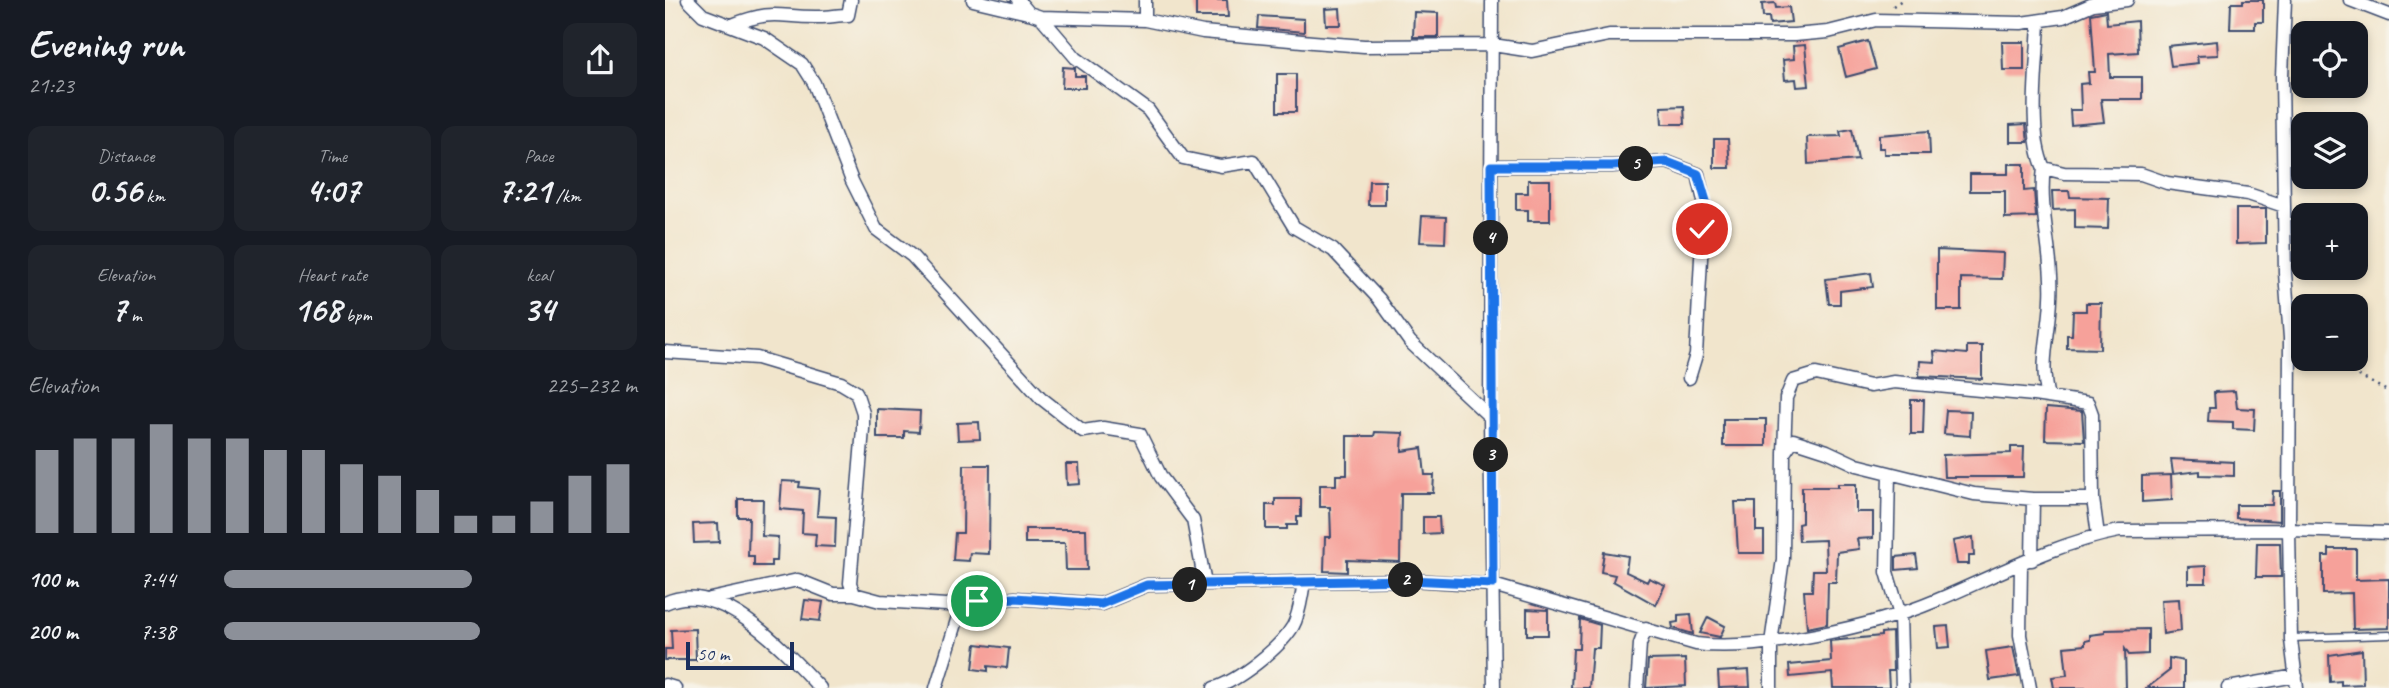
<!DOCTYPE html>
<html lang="en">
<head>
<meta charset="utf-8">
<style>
	body { margin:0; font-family:Caveat,sans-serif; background:#20242c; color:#f1f3f6; height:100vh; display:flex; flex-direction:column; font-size:26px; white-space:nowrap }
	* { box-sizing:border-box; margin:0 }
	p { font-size:23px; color:#9ea1a6 }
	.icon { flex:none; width:38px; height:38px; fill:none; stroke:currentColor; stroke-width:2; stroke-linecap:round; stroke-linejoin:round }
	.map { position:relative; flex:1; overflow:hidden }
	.drawer { display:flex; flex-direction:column; background:#171b24; width:665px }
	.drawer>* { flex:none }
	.controls { position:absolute; left:1626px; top:21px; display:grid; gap:14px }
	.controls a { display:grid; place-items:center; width:77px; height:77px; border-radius:14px; background:#171b24; box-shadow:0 4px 10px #0003; font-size:35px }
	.scale { position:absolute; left:21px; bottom:18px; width:108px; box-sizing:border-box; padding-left:7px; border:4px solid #1b2f5e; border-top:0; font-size:19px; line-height:24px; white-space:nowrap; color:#1b2f5e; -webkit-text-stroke:5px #f7f3e8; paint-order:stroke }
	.pin { position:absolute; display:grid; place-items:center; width:60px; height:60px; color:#fff; margin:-30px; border:4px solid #fff; border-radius:50%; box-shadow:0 2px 7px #0007 }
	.km { position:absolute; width:35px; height:35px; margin:-18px; border-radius:50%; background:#222; color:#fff; font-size:19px; line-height:35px; text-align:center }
	.round { display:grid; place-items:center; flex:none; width:74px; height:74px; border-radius:14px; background:#20242c }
	.head { display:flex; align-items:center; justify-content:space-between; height:119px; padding:0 28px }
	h1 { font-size:38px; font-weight:700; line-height:52px }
	.metrics { display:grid; grid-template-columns:repeat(3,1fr); gap:10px; height:119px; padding:7px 28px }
	.metrics div { display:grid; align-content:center; border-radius:14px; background:#20242c; text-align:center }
	.metrics b { font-size:35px; font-weight:700 }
	.metrics small { font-size:19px; font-weight:400 }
	.metrics p { font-size:19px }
	.chart { height:196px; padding:14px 28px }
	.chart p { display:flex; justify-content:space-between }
	.chart svg { width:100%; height:126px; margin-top:7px; stroke:#8c9099; stroke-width:6 }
	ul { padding:0 28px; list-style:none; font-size:23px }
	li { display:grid; grid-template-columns:112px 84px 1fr; align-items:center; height:52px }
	li i { height:18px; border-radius:9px; background:#8c9099 }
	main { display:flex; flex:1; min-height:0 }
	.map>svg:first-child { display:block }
</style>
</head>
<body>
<main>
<section class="drawer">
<div class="head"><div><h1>Evening run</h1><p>21:23</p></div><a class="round"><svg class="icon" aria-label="share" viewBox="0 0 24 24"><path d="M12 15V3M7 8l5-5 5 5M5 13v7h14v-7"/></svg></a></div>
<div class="metrics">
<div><p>Distance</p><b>0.56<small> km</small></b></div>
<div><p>Time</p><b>4:07</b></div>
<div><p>Pace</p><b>7:21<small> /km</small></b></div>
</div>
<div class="metrics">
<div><p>Elevation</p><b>7<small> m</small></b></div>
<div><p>Heart rate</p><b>168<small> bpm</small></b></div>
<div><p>kcal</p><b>34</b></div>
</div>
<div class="chart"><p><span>Elevation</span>225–232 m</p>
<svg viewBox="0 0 160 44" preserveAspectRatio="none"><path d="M5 44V15M15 44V11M25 44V11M35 44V6M45 44V11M55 44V11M65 44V15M75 44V15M85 44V20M95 44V24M105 44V29M115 44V38M125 44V38M135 44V33M145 44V24M155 44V20"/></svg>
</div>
<ul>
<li><b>100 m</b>7:44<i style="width:60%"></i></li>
<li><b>200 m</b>7:38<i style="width:62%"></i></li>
</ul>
</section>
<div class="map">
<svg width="1724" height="688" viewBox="0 0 1724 688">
	<rect width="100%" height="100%" fill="#f7f3e8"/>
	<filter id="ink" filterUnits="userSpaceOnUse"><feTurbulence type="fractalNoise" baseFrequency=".0143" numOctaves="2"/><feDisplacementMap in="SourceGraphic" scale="14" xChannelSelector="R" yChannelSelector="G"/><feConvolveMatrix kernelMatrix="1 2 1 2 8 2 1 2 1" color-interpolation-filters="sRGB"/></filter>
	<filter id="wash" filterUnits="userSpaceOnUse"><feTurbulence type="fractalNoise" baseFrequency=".00686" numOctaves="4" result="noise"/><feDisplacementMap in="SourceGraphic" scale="28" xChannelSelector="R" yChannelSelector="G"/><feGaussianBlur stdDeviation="1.57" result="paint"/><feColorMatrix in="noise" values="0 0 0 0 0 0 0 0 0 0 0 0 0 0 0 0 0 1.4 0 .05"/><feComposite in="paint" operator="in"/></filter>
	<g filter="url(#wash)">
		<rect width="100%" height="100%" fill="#f1e5cc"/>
		<g id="blocks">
			<path fill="#f6a19a" d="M531,0h31l1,17h-32z
				M1578,0h20v22h-8v7h-25l1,-26h12z
				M1110,3l1,5 13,-1 2,15 -21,2 -1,-7h-6l-1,-13z
				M675,8l1,17h-15l-1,-16z
				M1441,11l1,13 30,-3 1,31 -29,2 1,23h32v22h-41l3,23 -33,3 -1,-15h11l-1,-26 9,-1 -1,-11h7l-4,-58z
				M749,12l24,1v24h-25z
				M594,16l45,3v13l-46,-4z
				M1203,41l8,28 -30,8 -7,-28z
				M1552,41l1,14 -21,1 1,7 -27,3 -3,-20z
				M1337,42h22v28h-21z
				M1140,45l4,41 -12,1 -1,-8 -11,1 -2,-20 11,-1 -1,-13z
				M398,67l12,1v8h10v12h-23z
				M612,74h19v38h-19z
				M1019,106l1,18h-23l-1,-17z
				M1361,124l2,18h-18v-17z
				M1187,129l6,31 -50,4 -1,-27 34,-1 -1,-5z
				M1264,131l1,23h-46v-6h-5v-13z
				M1049,139h14l2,29h-16z
				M1343,164h16v27l10,-1 2,27 -31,1v-27h-35v-17h38z
				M863,180h22v41h-22v-11h-12v-17h12z
				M704,181h16v24h-17z
				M1387,191h17l1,6 39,1 -1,31 -33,-1v-19l-22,1z
				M1571,209h30v34l-30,1z
				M757,216l24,1 -1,26 -25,-1z
				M1272,250l66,3 -1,26 -41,-1v32h-24z
				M1206,273l2,14 -33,4v13h-11l-3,-25z
				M1421,303h15l-1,46 -33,-1v-13h5l1,-24h13z
				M1302,346h15v33l-63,-3 1,-15 15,1 -1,-11 33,3z
				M1570,391l2,17 18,1 -1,21 -21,-1v-7l-25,-1 1,-13h6l-1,-16z
				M1246,400h13l-1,34h-12z
				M1381,408l36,3 2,30 -39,-1z
				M212,409l43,2 -1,21 -15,-1v7h-27z
				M1281,410l25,1 -1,25 -26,-2z
				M1058,419h43v27h-43z
				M314,422l1,17 -22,1 -1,-17z
				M710,432l28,1 -1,18 20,-3 3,27h9l-1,18h-32l-1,69 -53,-2v12l-23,-1 1,-34h6l-1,-30h-10v-22h16v-10h11v-39h27z
				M1346,447h13l-1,30h-79l-1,-22 68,-2z
				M1506,459l63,3v14l-34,-1v-4l-27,3z
				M401,464h13l1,20 -13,1z
				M299,465h26l-1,89 -19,-1 -1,8 -16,-1 2,-27h8z
				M1506,475l1,25 -30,2v-26z
				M117,481l18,1 -1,5 20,2 -2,27 19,1 -1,30 -20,-1 1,-12 -14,-1 1,-22 -23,-2z
				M1173,484h18v28h17v26l-16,1 2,10 -22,3 -1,30h-8l-1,42 -20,4 -3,-37h8l1,-21h13l-1,-30 -26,1 -1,-17 4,-1v-36h36z
				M1608,491h7v30l-44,-3v-13h36z
				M73,499h25l-1,37 16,1 -1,24h-6v5h-17v-10h-6l1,-39h-11z
				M610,499h26v18h-4v8h-10v4h-21v-24h9z
				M1070,502h21v29h8v22h-26z
				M758,517h16l1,16 -17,1z
				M53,523l1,19 -25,1 -1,-19z
				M360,529h61l1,41h-21l-1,-27h-40z
				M1308,537l1,19h-5v8h-12l-4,-23z
				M1592,543h23l1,34h-25z
				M1664,549h27v31l33,-1v49l-36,1 -1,-36 -29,1v-38h6z
				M939,552l24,4 -2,16 21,10 2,-4 16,7 -9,20 -43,-24 2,-6 -14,-3z
				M1251,555l2,13 -22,2v-13z
				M1541,566v17h-18v-16z
				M1514,599l2,32 -18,3 -2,-34z
				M140,600l18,2 -3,19 -18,-2z
				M862,609l21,1v25h-21z
				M1026,614l2,20 -20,-6 -1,-5 6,-1v-7z
				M1043,617l17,9 -5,11 -20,-4z
				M915,619l20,6 -1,23h-7l-3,40h-18l2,-39h6z
				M1283,626l2,21 -12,1 -2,-21z
				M30,629l1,31h-31v-11h7l-1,-19z
				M1483,629v25l-19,1 -4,-6 1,39h-72l-2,-11 15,-2 -3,-28 21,-2v-4l5,-1v-5l15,-2v-3z
				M1227,632l1,39h-5l1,17h-56l-1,-15 -42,4 -1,-12 42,-4 -1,-20 51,-5v-3z
				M311,644l33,4 -2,20 -19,-2v5l-15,-2z
				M1348,647l6,29 -29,4 -4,-29z
				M1697,650l1,34 -22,1v-4l-11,1 -1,-27z
				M1504,658l15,3v27h-37l22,-17z
				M1020,659l1,27 -40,2 2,-28z
				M1084,670l1,17 -31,1 -1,-16z"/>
		</g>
	</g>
	<g filter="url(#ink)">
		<use href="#blocks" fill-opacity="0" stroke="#3b4a6e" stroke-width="2"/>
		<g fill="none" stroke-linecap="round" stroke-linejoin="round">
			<g stroke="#3b4a6e" stroke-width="9">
				<path id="lane" d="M1626,638l98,-3"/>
			</g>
			<g stroke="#3b4a6e" stroke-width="15">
				<path id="street" d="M23,0l15,15 61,23 38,26 12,19 38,98 24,48 36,27 129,142 42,33 20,-3 37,6 21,43 32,43 12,64
					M308,0l55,13
					M353,0l11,13 12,4 104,3 58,12 110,10 51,4 129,-1 39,6 77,-16h185l34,-3 48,-12 145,3 42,-6 30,-13 34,-4
					M480,0v20
					M827,0l-2,417 4,271
					M1620,0l-3,77 3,196 5,65 -1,192 2,110 6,48
					M1685,0l39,15
					M376,17l35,41 72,52 35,48 38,8 33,-5 40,66 39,23 46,49 31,43 80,75
					M1374,21c-1,40 -12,110 5,147l20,5 77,1 26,9 81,11 36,12
					M67,25c44,-17 46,-7 88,-8 10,0 18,-2 28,-2l3,-15
					M826,166h121l55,-4 31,12 8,36 -4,29 -6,116 -7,23
					M1379,168c-6,44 10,87 7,131 -1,34 -12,64 -3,98
					M0,352l92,6 84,25 15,9 7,21v16l-13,154 4,11
					M1119,453l2,-55 7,-17 23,-7 54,12 24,-4 140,13 54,8 4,11 1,85 5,36
					M1224,473l-2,99 13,43 2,73
					M1368,499h60
					M1356,564l-1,71 10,53
					M45,599l88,-19 35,14h21l26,7 66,4 69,-7 86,6 46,-19 263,-5 83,5 203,59c63,8 180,-18 239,-43 60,-25 120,-58 184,-70l170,-1 100,3
					M0,603c55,-26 121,49 155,85
					M0,685l10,3
					M271,688l26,-84
					M549,688c24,-7 66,-40 79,-62 7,-13 8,-29 11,-43
					M972,688l3,-44 6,-16
					M1106,688v-45l12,-84 1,-106 9,-13 34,11 30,14 117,29 59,5 -1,61
					M1563,688l68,-12"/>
			</g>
			<path stroke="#3b4a6e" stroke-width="2.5" stroke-dasharray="2 5" stroke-linecap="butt" d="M1228,6l9,-6
				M1663,359l61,33"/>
			<use href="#lane" stroke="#fff" stroke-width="6"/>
			<use href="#street" stroke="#fff" stroke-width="12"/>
		</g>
	</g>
	<g fill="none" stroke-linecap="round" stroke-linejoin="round" filter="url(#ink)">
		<g stroke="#fff" stroke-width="14">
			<path id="route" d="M312,601l38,-3 86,6 46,-19 263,-5 83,4 -2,-418h121l55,-4 31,12 8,27 -4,28"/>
		</g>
		<use href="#route" stroke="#1a73e8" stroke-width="9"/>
	</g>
</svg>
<div class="controls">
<a><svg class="icon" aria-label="locate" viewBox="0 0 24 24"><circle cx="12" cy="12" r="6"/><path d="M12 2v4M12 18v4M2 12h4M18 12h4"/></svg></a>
<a><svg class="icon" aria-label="layers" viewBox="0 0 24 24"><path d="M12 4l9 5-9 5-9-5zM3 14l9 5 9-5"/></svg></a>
<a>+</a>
<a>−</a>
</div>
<div class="scale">50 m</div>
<div class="pin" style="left:312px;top:601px;background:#1e9e55"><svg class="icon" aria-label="arrive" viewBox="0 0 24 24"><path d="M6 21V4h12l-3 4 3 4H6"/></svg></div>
<div class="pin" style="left:1037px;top:229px;background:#d93025"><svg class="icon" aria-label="check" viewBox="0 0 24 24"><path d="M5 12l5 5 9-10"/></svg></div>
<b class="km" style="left:525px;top:585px">1</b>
<b class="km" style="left:741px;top:580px">2</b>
<b class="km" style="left:826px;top:455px">3</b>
<b class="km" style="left:826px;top:238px">4</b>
<b class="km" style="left:971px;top:164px">5</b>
</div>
</main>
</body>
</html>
